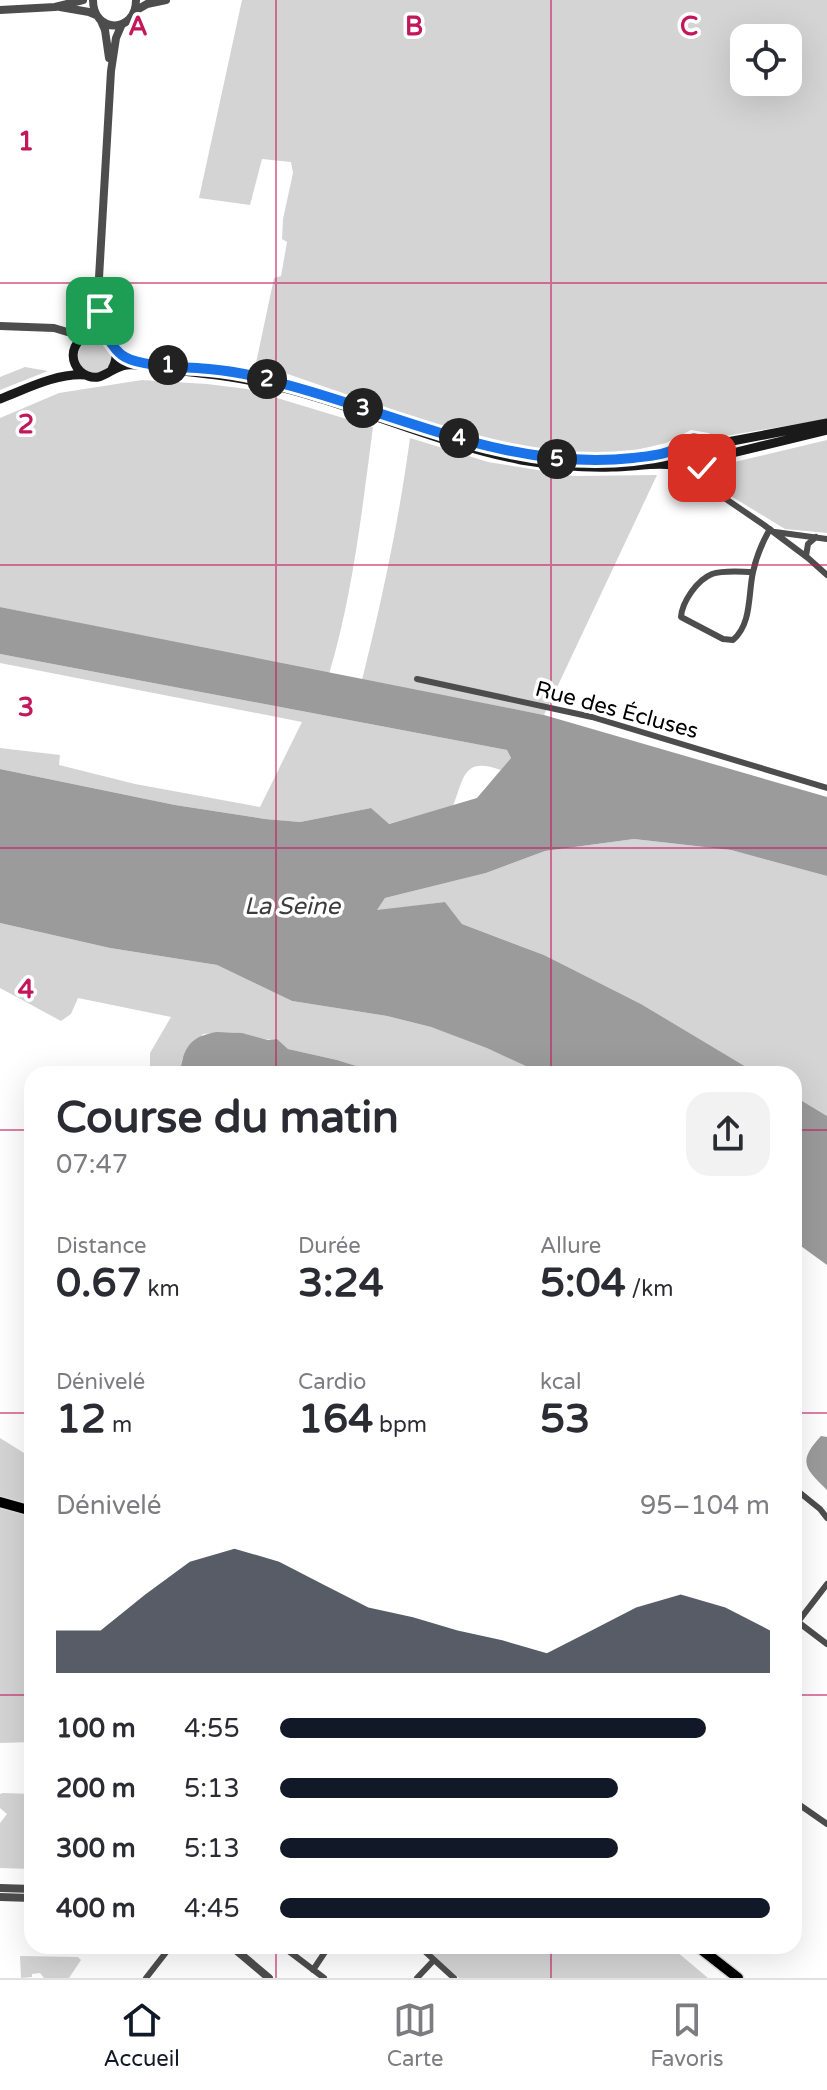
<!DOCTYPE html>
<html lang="fr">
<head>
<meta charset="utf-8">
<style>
	body { margin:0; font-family:"Varela Round",sans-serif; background:#f2f2f3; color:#2b2b33; height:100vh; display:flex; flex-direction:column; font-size:30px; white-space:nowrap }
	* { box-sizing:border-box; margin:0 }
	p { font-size:26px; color:#7c7c81 }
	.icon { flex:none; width:44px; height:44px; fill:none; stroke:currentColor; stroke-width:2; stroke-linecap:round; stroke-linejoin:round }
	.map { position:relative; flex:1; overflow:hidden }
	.details { position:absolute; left:24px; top:1066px; width:778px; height:888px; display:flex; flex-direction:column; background:#fff; border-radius:24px; box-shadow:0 8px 32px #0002 }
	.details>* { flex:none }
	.buttons { position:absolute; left:730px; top:24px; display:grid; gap:16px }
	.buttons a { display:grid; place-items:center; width:72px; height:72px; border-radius:16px; background:#fff; box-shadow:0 8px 32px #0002; font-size:40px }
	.pin { position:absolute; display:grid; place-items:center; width:68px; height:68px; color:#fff; margin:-34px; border-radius:16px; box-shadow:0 4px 12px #0006 }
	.km { position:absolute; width:40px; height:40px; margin:-20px; border-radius:50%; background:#222; color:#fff; font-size:22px; line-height:40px; text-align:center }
	.round { display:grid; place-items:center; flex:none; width:84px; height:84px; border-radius:24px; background:#f2f2f3 }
	.headline { display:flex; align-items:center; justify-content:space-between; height:136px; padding:0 32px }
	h1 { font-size:44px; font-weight:800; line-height:60px }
	.stats { display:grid; grid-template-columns:repeat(3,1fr); gap:12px; height:136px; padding:8px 32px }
	.stats div { display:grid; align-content:center }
	.stats b { font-size:40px; font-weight:800 }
	.stats small { font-size:22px; font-weight:400 }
	.stats p { font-size:22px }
	.chart { height:224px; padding:16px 32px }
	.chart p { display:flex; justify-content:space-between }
	.chart svg { width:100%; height:144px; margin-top:8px; fill:#111827; opacity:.7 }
	ul { padding:0 32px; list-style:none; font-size:26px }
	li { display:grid; grid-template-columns:128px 96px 1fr; align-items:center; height:60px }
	li i { height:20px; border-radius:10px; background:#111827 }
	.dock { display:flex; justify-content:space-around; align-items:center; height:112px; border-top:2px solid #e1e1e2; background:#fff; font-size:22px; color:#7c7c81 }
	.dock a { display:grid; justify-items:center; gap:4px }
	.dock .active { color:#111827 }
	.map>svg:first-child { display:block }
</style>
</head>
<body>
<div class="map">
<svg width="827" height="1978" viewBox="0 0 827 1978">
	<rect width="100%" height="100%" fill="#fff"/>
	<path fill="#d4d4d4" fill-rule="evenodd" d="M242,0h585v419l-107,18h-8l-3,-4 -18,-3 -25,13 -34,8 -38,3 -33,-1 -52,-7 -54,-14 -199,-69 18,-85 7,-2 6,-34 -5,-3 1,-20 10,-46 -2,-11 -29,-3 -12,46 -51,-7zM744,38h44v44h-44z
		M78 356a17 17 0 1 1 34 0a17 17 0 1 1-34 0Z
		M25,367l23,4 -48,19v-13z
		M142,380l65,4 40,5 126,38c-11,83 -20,167 -44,247l-329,-67v-189l59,-25z
		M410,438l78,24 86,14 83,-1 -113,240 -182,-35c20,-80 37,-160 48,-242z
		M827,440v93l-42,-4 -69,-42 -6,-10 3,-7 9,-5z
		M0,654l507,96 4,8 -10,12c-38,-14 -37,8 -48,36l-65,18 -17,-16 -71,14 -35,-3 -90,-14 -175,-36v-21l60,7 -1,10 76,19 125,23 42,-85 -302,-59z
		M634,839l97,11 96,26v240l-33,-20v-22h-36l-117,-70 -97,-49 -82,-31 -17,-22 -69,9 9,-13 101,-25 59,-22z
		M0,923l110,25 107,17 75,36 95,15 44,11 56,20 56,27h-161l-45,-14 -49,-11 -11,-10c-12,2 -22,-3 -33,-5 -14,-3 -28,-1 -41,0l-21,25 -2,15h-30v-21l21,-36 -93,-19 -7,16 -10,7 -61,-33z
		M0,1438l32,20v284l-32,1z
		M3,1793l29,1v18h-3l-5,8 3,5 5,2v42l-32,-1v-45l7,-9 -7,-6v-14z
		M423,1946h247l38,32h-249z
		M20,1956l58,1 3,3 -12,18h-25l-4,-5 -8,1v3l-11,1z"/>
	<path fill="#9b9b9b" d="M0,607l544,108 283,82v79l-96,-26 -97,-11 -89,12 -59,22 -101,25 -8,12 68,-8 17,22 82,31 97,49 117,70h-215l-56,-26 -56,-21 -44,-11 -95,-15 -75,-36 -107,-17 -110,-25v-154l175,36 90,14 35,3 71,-14 18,16 88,-26 34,-40 -4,-8 -507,-96z
		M217,1032l25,1 26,7 9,-1 11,10 49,11 45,14h-202c3,-26 10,-38 37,-42z
		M794,1096l33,20v149l-33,-24z
		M821,1436l6,1v53c-22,-22 -30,-28 -6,-54z"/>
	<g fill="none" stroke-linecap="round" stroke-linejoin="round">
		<g stroke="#dbdbdb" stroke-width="13">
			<path id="primary" d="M0,1502l32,9
				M697,1946l41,32"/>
		</g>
		<path stroke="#4d4d4d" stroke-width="6" d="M706,465l-1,12 6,11
			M687,469l17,15 60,41 44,33 19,17
			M775,532l52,7
			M806,556l2,-12 8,-7
			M753,572c-12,0 -29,-2 -41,2 -15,6 -30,28 -31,43l42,22 10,1c19,-16 15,-46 20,-68 3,-14 10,-31 17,-43
			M417,679l175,38 235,71
			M794,1488l26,21 7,9
			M798,1622l29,22
			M794,1627l33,-43
			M794,1801l33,23
			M282,1946l42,32
			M419,1946l35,32
			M313,1970l16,-24
			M146,1978l25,-32
			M417,1978l17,-18"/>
		<path stroke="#4d4d4d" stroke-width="8" d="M93,0c0,34 43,34 43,0
			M60,7l29,5 7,3
			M0,10l55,-3 28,-7
			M135,11l12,-7 19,-4
			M101,21l4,9 4,28
			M0,326l54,2 20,6 14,1 8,-29
			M105,336l-5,-16 -2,-25 13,-224 5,-33 6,-14
			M0,1888l32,1
			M0,1897l32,1
			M231,1946l38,32"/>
		<path stroke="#1a1a1a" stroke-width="9" d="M112,369c17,-30 -24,-49 -37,-22 -5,11 1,25 13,29 15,6 24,-10 39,-11 12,-1 24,2 36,4 30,3 61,6 90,12 91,18 177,61 268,79 30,5 61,8 91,7 23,0 49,-6 72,0
			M0,399c26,-10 56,-26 85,-24
			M678 454a16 16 0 1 1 32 0a16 16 0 1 1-32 0Z
			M704,441l18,2 105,-20
			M562,459c28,2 95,4 118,-13
			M707,463l9,-6 111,-27"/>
		<use href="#primary" stroke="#000" stroke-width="10"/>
	</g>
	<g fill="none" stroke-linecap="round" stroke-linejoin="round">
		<g stroke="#fff" stroke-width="16">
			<path id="route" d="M100,311l5,25c8,7 10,16 20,21 17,10 63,10 84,12 24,2 48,7 71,14 117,30 230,89 353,75 15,-2 35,-3 47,-12l-2,9 4,10 11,5 9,-2"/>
		</g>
		<use href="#route" stroke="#1a73e8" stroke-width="10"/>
	</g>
	<path fill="none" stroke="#c2185b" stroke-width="2" stroke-opacity="0.55" d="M276,0v1074M551,0v1074M0,283h827M0,565h827M0,848h827M0,1130h32M794,1130h33M0,1413h32M794,1413h33M0,1695h32M794,1695h33M276,1946v32M551,1946v32"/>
	<g text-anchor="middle" stroke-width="7" stroke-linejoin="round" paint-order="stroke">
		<g font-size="22" fill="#000" stroke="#fff">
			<text transform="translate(617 709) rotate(15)" y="8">Rue des Écluses</text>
		</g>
		<g font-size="24" font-style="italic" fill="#3c3c3c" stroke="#fff">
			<text x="292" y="914">La Seine</text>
		</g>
	</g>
	<g font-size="26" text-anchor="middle" font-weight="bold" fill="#c2185b" stroke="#fff" stroke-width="7" stroke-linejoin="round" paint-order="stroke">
		<text x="138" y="35">A</text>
		<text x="414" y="35">B</text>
		<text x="689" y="35">C</text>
		<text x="26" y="150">1</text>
		<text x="26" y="433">2</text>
		<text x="26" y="716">3</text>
		<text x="26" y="998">4</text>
	</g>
</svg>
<div class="buttons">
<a><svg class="icon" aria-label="locate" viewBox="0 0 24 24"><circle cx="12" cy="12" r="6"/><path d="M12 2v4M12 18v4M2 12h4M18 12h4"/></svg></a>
</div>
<div class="pin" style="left:100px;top:311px;background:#1e9e55"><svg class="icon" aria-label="arrive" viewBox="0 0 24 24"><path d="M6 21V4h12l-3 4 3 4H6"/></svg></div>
<div class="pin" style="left:702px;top:468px;background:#d93025"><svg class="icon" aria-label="check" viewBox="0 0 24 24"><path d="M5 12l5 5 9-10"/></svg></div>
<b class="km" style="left:168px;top:365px">1</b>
<b class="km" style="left:267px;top:379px">2</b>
<b class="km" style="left:363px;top:408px">3</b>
<b class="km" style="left:459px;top:438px">4</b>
<b class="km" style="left:557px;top:459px">5</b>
<section class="details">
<div class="headline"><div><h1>Course du matin</h1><p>07:47</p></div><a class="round"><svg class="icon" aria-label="share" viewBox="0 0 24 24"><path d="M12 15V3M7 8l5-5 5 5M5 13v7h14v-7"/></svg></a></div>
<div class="stats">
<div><p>Distance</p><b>0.67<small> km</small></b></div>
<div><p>Durée</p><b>3:24</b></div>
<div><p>Allure</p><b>5:04<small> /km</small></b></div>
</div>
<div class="stats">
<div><p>Dénivelé</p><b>12<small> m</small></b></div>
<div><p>Cardio</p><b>164<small> bpm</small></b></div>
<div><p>kcal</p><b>53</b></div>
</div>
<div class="chart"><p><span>Dénivelé</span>95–104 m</p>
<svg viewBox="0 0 160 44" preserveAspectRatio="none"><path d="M0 44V31L10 31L20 20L30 10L40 6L50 10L60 17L70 24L80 27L90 31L100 34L110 38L120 31L130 24L140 20L150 24L160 31V44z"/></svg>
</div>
<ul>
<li><b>100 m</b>4:55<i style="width:87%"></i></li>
<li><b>200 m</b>5:13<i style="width:69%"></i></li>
<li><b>300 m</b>5:13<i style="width:69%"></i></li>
<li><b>400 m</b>4:45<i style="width:100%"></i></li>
</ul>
</section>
</div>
<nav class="dock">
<a class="active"><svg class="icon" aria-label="home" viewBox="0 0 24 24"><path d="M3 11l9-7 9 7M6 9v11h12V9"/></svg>Accueil</a>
<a><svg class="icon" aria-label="map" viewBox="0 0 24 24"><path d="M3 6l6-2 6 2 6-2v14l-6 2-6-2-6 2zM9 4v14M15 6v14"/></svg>Carte</a>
<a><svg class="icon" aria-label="saved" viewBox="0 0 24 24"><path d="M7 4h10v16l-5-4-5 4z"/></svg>Favoris</a>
</nav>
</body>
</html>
